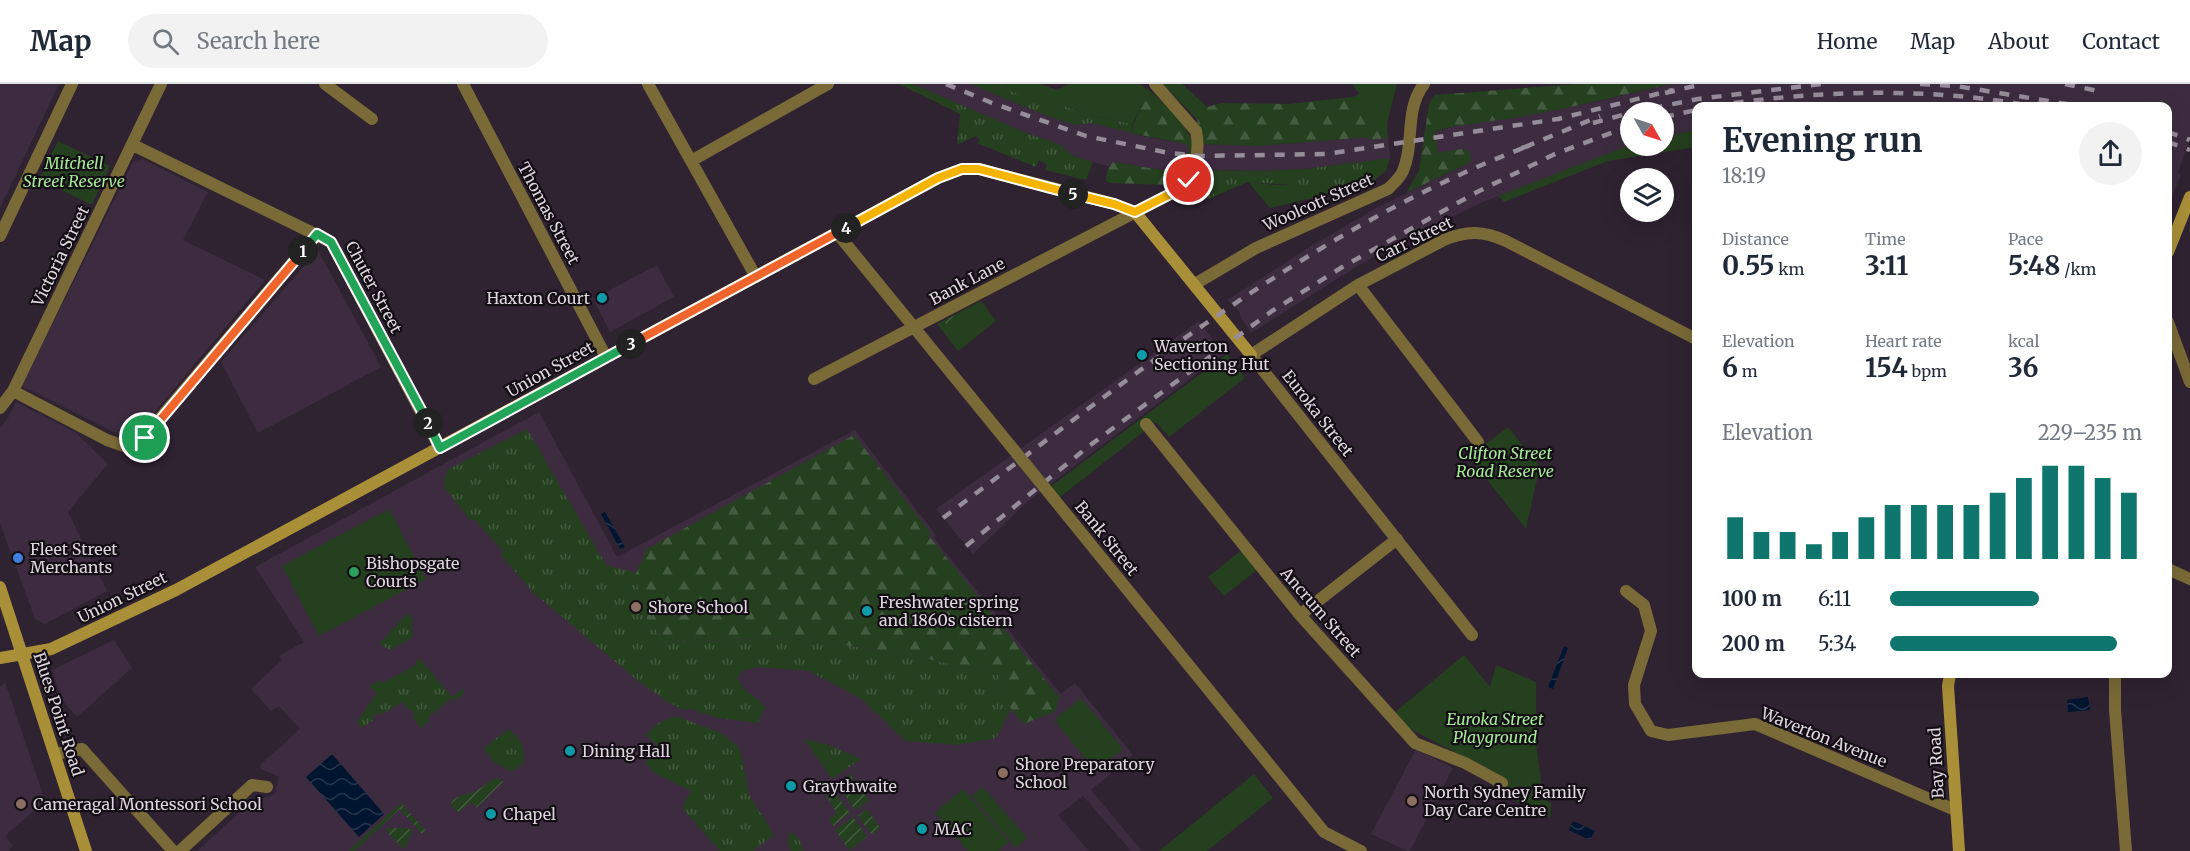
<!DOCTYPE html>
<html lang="en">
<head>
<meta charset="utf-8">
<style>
	body { margin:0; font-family:Merriweather,serif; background:#f2f2f3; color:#1f2937; height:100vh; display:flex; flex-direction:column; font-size:22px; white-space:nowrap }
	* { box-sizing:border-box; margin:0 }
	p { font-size:20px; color:#747a83 }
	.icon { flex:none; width:33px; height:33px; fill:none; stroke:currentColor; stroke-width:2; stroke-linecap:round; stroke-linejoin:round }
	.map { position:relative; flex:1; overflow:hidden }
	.details { position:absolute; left:1692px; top:18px; width:480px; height:576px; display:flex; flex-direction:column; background:#fff; border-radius:12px; box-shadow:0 6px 24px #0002 }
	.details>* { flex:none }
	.needle { width:39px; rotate:129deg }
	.tools { position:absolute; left:1620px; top:18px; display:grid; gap:12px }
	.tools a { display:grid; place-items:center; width:54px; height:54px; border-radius:50%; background:#fff; box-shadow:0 6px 24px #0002; font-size:30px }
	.pin { position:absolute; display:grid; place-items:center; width:51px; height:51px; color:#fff; margin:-26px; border:3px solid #fff; border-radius:50%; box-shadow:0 2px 6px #0007 }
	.km { position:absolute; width:30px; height:30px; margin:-15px; border-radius:50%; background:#222; color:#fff; font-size:16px; line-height:30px; text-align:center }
	.round { display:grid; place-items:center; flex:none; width:63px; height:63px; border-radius:32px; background:#f2f2f3 }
	.head { display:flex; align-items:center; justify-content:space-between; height:102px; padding:0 30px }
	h1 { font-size:33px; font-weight:700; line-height:45px }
	.stats { display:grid; grid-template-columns:repeat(3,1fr); gap:9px; height:102px; padding:6px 30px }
	.stats div { display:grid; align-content:center }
	.stats b { font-size:26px; font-weight:700 }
	.stats small { font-size:16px; font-weight:400 }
	.stats p { font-size:16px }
	.chart { height:168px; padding:12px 30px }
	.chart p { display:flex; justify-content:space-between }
	.chart svg { width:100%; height:108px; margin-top:6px; stroke:#0f766e; stroke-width:6 }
	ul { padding:0 30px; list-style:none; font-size:20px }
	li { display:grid; grid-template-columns:96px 72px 1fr; align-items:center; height:45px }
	li i { height:15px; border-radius:8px; background:#0f766e }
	header { display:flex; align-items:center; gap:36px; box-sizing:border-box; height:84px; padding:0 30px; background:#fff; border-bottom:2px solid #e0e1e3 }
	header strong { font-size:28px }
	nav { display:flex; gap:33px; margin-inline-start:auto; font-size:21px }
	.search { width:420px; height:54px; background:#f2f2f3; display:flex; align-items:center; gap:15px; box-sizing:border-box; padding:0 21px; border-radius:33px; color:#747a83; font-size:22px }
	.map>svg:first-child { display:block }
</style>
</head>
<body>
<header>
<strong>Map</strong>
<div class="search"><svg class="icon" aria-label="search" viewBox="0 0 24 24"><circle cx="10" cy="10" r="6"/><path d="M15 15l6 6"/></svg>Search here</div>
<nav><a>Home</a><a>Map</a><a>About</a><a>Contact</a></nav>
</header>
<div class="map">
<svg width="2190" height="767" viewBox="0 0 2190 767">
	<defs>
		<pattern id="grass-tufts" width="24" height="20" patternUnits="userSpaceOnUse" patternTransform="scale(1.5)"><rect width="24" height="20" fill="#25401f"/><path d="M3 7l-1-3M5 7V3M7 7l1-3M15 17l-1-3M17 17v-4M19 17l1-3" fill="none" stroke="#445b3f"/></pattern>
		<pattern id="forest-firs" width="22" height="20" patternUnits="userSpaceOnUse" patternTransform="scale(1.5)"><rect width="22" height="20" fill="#25401f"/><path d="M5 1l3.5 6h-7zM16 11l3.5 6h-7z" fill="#445b3f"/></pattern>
		<pattern id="garden-furrows" width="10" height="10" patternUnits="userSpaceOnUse" patternTransform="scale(1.5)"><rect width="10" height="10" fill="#25401f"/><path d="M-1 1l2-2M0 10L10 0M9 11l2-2" fill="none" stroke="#445b3f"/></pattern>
		<pattern id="water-waves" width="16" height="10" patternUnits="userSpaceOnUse" patternTransform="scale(1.5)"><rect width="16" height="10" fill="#00152f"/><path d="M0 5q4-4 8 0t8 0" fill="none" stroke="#25364d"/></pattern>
	</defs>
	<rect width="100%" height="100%" fill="#2f2231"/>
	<path fill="#3d2c40" d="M0,0h59l-59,124z
		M913,0h57l75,31 30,10 17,-2 51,13 43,8 4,6 -1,11 -6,9h-22l-47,-8 -5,4 -9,-2 -27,-8 -14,-12 -33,-11z
		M1671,0h519v54l-12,35 3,2 -13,31v-100h-472v24l-32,7v-25h-34l1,34 -148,56 -57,27 -65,35 -110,69 -9,-13 -3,-9 -12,-11 89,-57 62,-36 93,-45 -33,-9 -3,-21 23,-7 55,-7 87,-17z
		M1369,53l1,3 18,-2 2,20 -85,11 -46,2 -61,-1 4,-26 56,2z
		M142,75l66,33 -25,48 82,40 -125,150 -10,6 -10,-1 -98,-49 111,-224z
		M318,166l63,117 -123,66 -37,-71z
		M657,181l17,32 -64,35 -17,-33z
		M1199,237l24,33 -195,147 -55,53 -37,-45z
		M16,318l59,30 33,32 -40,48 39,79 -62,33 -10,-5 -35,-96v-95l8,-10z
		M539,328l78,145 238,-127 81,105 -2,3 127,156 14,-11 58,72 -42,35 51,61h-11l-48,-55 -25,19 31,36h-892l52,-47 26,-10 4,-17 -18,-8 -1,-4 40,-36 -21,-23 -8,5 -20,-22 31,-29 -3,-4 25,-14 -49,-75z
		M114,556l18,28 -55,49 -16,-18 -9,-29z
		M5,598l40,119 -40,35 8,10 -5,5h-8v-164z
		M1416,665l37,19 -43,83h-3l-36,-17z"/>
	<path fill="url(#grass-tufts)" d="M899,0h14l113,49 33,11 14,12 20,6 -7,18 -41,-10 2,-5 -8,-5 -3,7 -59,-24 3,-3 -4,-4 -19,9 3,-31z
		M970,0h38l-2,5 51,14 32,12 44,9 -2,9 -39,-10 -17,2 -30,-10z
		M1390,74l-4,13 -19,14 -52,12 -24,-12 -43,-3 -40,17 -5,-10 -3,2 -2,-21 61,1 46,-2z
		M527,345l79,136 30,8 5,38 24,31 132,-4 114,17 87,20 13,34 -15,29 -38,7 -52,-4 -46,-43 -51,-27 -51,-4 -15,4 -6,7 8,12 11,8 9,9 -7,16 -40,-5 -31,-10 -2,2 -16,-7 -32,-23 -103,-87 -33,-37 2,-5 -28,-31h-5l-26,-33 3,-17z
		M409,530l3,4v20l-22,12 -11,-6 25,-27z
		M419,574l33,39 10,-8 3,3 -10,9 -3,-3 -25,20 2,3 -8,7 -7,-9v-5l-3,-5h-4l-5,-7 -19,12 -5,-1 -5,4v3l-12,8 -4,-6 20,-29 -8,-7 12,-6 2,3 31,-17z
		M676,632l45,17 16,13 4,7 8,42 25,40 -22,16h-32l-38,-43 9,-17 -36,-18 -10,-9 13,-18 -12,-11 14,-13z
		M508,645c12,8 17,18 16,33l-12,10 -19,-11 -9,-13z
		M804,655l25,6 32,14 -29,20z
		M1506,695l45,24 -1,15 -51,-26z
		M789,748c9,3 12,10 14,19h-12l-3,-7z"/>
	<path fill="url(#forest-firs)" d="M1163,0h19l25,23 15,-4 67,1 63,-7 8,-3 -8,-10h32l4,54 -19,2v-3l-111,9 -56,-2 -5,-25z
		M1577,0h94c-52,12 -105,25 -158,34 -26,4 -52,6 -78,13l3,22 23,-4 9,2 1,11 -65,31 13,-22 10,-67 5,-9z
		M1153,9c19,20 52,44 36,75 -5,10 -9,15 -21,17l-58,-2 -4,-2c0,-7 2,-13 7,-19l48,8 22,-1c6,-8 9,-15 3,-25l-55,-11 11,-31z
		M854,351l77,98 -2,3 130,161 -4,15 -32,12 -12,-15 -13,-34 -87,-20 -114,-17 -132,4 -24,-31 -5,-38 11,-24z"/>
	<path fill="#25401f" d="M1008,0h33l16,6 12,-6h70l14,9 -11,9 -9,22 -44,-9 -32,-12 -8,4 -43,-18z
		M1163,0h19l25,24 -10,11z
		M1352,0h45l-11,43z
		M1696,46v17l-88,14 -104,41 -6,-6 127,-49 39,-1v-9z
		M58,57l52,25 -18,39 -53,-26z
		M1248,98l28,3h91l-97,23z
		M981,217l15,20 -38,30 -21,-27z
		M1227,270l18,24 -76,59 -13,-15 -105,82 -9,-11z
		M1508,343l32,39 -14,63 -57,-72z
		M389,425l37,70 -107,57 -37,-70z
		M1242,466l16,19 -34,27 -16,-19z
		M1464,571l26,32 6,-22 40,17v63l8,54 -141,-74 -9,-12z
		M1081,614l42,51 -27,22 -42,-51z
		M1254,690l19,24 -66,53h-48z
		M983,703l44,51 -11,10 -44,-52z
		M963,705l46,53 -11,9h-30l-33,-38z"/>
	<path fill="url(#garden-furrows)" d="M974,221c-9,12 -16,26 -32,17z
		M850,690l19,27 -14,9 -18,-26z
		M499,694l4,4 -27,26 -5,-6 -13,10 -7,-6 1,-5c11,-9 17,-6 26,-11 8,-5 12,-11 21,-12z
		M831,704l19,25 -17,13 -4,-7 8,-6 -13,-20z
		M401,719l24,27 -3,4 -22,-25 -46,42h-6z
		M867,725l13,19 -9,6 -13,-18z
		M853,733l14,20 -18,13 -14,-20z
		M388,744h20l4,3 -7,17h-3l-15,-16z"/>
	<path fill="url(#water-waves)" d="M605,428l20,35 -5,2 -19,-35z
		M1564,562l4,2 -15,41 -5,-2z
		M2088,613l2,13 -22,2 -1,-12z
		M332,670l52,60 -25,23 -53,-60z
		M1573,737l22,10 -5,9 -21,-10z"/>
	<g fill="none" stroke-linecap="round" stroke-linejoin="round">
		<path stroke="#7a6a37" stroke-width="12" d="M325,0l47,35
			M463,0l143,273
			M648,0l108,193
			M133,61l198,97 109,206
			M691,77l137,-77
			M837,149l177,217
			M0,152l72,-152
			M1195,200l61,-36 132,-59c6,-6 12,-11 15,-18 12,-28 1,-61 21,-87
			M1358,201l120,157
			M2168,238l22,60
			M814,295l368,-191c14,-14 18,-39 14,-57l-41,-47
			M13,307l94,49 17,6 16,-4 177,-208
			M0,324l13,-17 148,-307
			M1146,340l154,191 115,128 50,20 37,20
			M1049,409l275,339 37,19
			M2168,485l22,10
			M1626,507l18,14 7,26 -17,54 1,19 16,27 17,4 87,-11 200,86
			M1300,531l97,-76
			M1472,551l-221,-280 107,-70 86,-45c23,-10 40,-9 62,1l190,98
			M2115,590v36l11,141
			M55,670l27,-5 91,102
			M180,767l72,-66 15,2"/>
		<path stroke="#a98f38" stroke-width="12" d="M2168,168l22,-55
			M0,503l86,264
			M0,574l51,-9 125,-59 762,-412 24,-9h17l135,35 21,8 116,143
			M1950,590l-2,12 11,165"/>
		<path stroke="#978c99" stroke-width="4.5" stroke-dasharray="10 10" stroke-linecap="butt" d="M946,0l46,19 94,33 83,17 31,3 126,-2 232,-35 115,-29
			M1920,0l36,2 123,20
			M2065,0l33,7
			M1665,9l38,-9
			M1714,22c102,-16 216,-19 318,0
			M1633,28l65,-13 123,-15
			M1664,33l32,-7
			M1593,39l37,-10
			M2168,48l22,8
			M2168,58l22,8
			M1525,63l75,-31
			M943,434c187,-139 368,-290 588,-373l-9,3
			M966,462l123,-100 183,-135 72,-45 135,-75 76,-37 75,-28"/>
		<path stroke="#7a6a37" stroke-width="12" d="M1014,366l35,43"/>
	</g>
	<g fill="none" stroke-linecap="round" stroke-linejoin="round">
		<g stroke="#fff" stroke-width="12">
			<path id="split-1" d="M145,354l158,-187"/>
		</g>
		<g stroke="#fff" stroke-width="12">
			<path id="split-2" d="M303,167l14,-17 14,8 97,181"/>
		</g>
		<g stroke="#fff" stroke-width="12">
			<path id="split-3" d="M428,339l12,25 191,-104"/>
		</g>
		<g stroke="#fff" stroke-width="12">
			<path id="split-4" d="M631,260l215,-116"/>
		</g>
		<g stroke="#fff" stroke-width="12">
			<path id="split-5" d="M846,144l92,-50 24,-9h17l94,25"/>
		</g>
		<g stroke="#fff" stroke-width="12">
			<path id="split-6" d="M1073,110l41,10 21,8 47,-24 7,-8"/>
		</g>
		<use href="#split-1" stroke="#f0652b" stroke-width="8"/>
		<use href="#split-2" stroke="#22a559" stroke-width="8"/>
		<use href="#split-3" stroke="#22a559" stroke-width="8"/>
		<use href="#split-4" stroke="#f0652b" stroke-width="8"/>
		<use href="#split-5" stroke="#f5b400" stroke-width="8"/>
		<use href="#split-6" stroke="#f5b400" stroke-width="8"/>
	</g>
	<g fill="#0f9aa8" stroke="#130e14" stroke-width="2">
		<circle cx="602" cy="214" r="6"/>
		<circle cx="1142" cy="271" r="6"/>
		<circle cx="867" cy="527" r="6"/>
		<circle cx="570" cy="667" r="6"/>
		<circle cx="791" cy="702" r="6"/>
		<circle cx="491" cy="730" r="6"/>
		<circle cx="922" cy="745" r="6"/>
	</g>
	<circle fill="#3f7fe0" stroke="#130e14" stroke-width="2" cx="18" cy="474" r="6"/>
	<circle fill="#2e9e5b" stroke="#130e14" stroke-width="2" cx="354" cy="488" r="6"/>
	<g fill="#8d6e63" stroke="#130e14" stroke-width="2">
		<circle cx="636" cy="523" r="6"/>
		<circle cx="1003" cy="689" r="6"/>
		<circle cx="1412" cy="717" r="6"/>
		<circle cx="21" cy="720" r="6"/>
	</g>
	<g text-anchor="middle" stroke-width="4.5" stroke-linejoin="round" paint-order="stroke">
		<g font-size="16" font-style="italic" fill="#a6eb97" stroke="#130e14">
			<text x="74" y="85">Mitchell<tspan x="74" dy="18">Street Reserve</tspan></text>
			<text x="1505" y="375">Clifton Street<tspan x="1505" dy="18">Road Reserve</tspan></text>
			<text x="1495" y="641">Euroka Street<tspan x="1495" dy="18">Playground</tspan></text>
		</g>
		<g font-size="16" fill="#dfd6e0" stroke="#130e14">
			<text transform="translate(1318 118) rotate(-24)" y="6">Woolcott Street</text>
			<text transform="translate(549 129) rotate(62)" y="6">Thomas Street</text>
			<text transform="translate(1414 155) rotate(-26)" y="6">Carr Street</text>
			<text transform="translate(60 172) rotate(-64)" y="6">Victoria Street</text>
			<text transform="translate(967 197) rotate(-28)" y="6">Bank Lane</text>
			<text transform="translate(374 203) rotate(62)" y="6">Chuter Street</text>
			<text transform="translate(550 285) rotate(-29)" y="6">Union Street</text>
			<text transform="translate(1318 329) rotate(52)" y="6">Euroka Street</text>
			<text transform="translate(1107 454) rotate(51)" y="6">Bank Street</text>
			<text transform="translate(122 513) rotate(-26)" y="6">Union Street</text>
			<text transform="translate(1321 528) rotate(49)" y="6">Ancrum Street</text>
			<text transform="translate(59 630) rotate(72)" y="6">Blues Point Road</text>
			<text transform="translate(1824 653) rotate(22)" y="6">Waverton Avenue</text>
			<text transform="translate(1936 679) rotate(-93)" y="6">Bay Road</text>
		</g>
		<g font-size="16" fill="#dfd6e0" stroke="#130e14" text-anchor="start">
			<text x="590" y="220" text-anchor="end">Haxton Court</text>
			<text x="1154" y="268">Waverton<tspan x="1154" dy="18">Sectioning Hut</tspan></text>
			<text x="30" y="471">Fleet Street<tspan x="30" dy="18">Merchants</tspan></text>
			<text x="366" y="485">Bishopsgate<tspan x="366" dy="18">Courts</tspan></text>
			<text x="879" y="524">Freshwater spring<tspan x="879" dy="18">and 1860s cistern</tspan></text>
			<text x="648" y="529">Shore School</text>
			<text x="582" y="673">Dining Hall</text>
			<text x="1015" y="686">Shore Preparatory<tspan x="1015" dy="18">School</tspan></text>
			<text x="803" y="708">Graythwaite</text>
			<text x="1424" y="714">North Sydney Family<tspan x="1424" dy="18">Day Care Centre</tspan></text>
			<text x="33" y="726">Cameragal Montessori School</text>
			<text x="503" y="736">Chapel</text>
			<text x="934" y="751">MAC</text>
		</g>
	</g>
</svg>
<div class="tools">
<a><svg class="needle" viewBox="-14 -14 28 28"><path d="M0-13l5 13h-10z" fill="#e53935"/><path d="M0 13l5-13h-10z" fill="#747a83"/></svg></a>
<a><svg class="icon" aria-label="layers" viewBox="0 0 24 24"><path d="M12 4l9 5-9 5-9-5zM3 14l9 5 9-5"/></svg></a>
</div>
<div class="pin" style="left:145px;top:354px;background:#1e9e55"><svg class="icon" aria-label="arrive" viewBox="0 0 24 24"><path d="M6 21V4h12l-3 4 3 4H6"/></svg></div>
<div class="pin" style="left:1189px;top:96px;background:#d93025"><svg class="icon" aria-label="check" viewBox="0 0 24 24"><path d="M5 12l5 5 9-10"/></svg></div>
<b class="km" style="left:303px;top:167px">1</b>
<b class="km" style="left:428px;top:339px">2</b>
<b class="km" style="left:631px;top:260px">3</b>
<b class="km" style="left:846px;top:144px">4</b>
<b class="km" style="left:1073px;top:110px">5</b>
<section class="details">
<div class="head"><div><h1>Evening run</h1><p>18:19</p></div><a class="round"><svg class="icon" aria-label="share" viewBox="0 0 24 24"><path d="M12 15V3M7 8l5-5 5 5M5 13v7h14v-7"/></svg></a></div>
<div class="stats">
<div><p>Distance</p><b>0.55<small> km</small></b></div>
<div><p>Time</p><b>3:11</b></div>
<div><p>Pace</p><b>5:48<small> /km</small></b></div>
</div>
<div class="stats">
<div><p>Elevation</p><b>6<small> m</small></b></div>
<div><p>Heart rate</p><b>154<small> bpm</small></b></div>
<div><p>kcal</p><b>36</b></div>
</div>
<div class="chart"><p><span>Elevation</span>229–235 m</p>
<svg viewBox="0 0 160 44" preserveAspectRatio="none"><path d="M5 44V27M15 44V33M25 44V33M35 44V38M45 44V33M55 44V27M65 44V22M75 44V22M85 44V22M95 44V22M105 44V17M115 44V11M125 44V6M135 44V6M145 44V11M155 44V17"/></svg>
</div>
<ul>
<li><b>100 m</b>6:11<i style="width:59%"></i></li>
<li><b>200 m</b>5:34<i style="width:90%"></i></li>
</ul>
</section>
</div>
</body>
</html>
